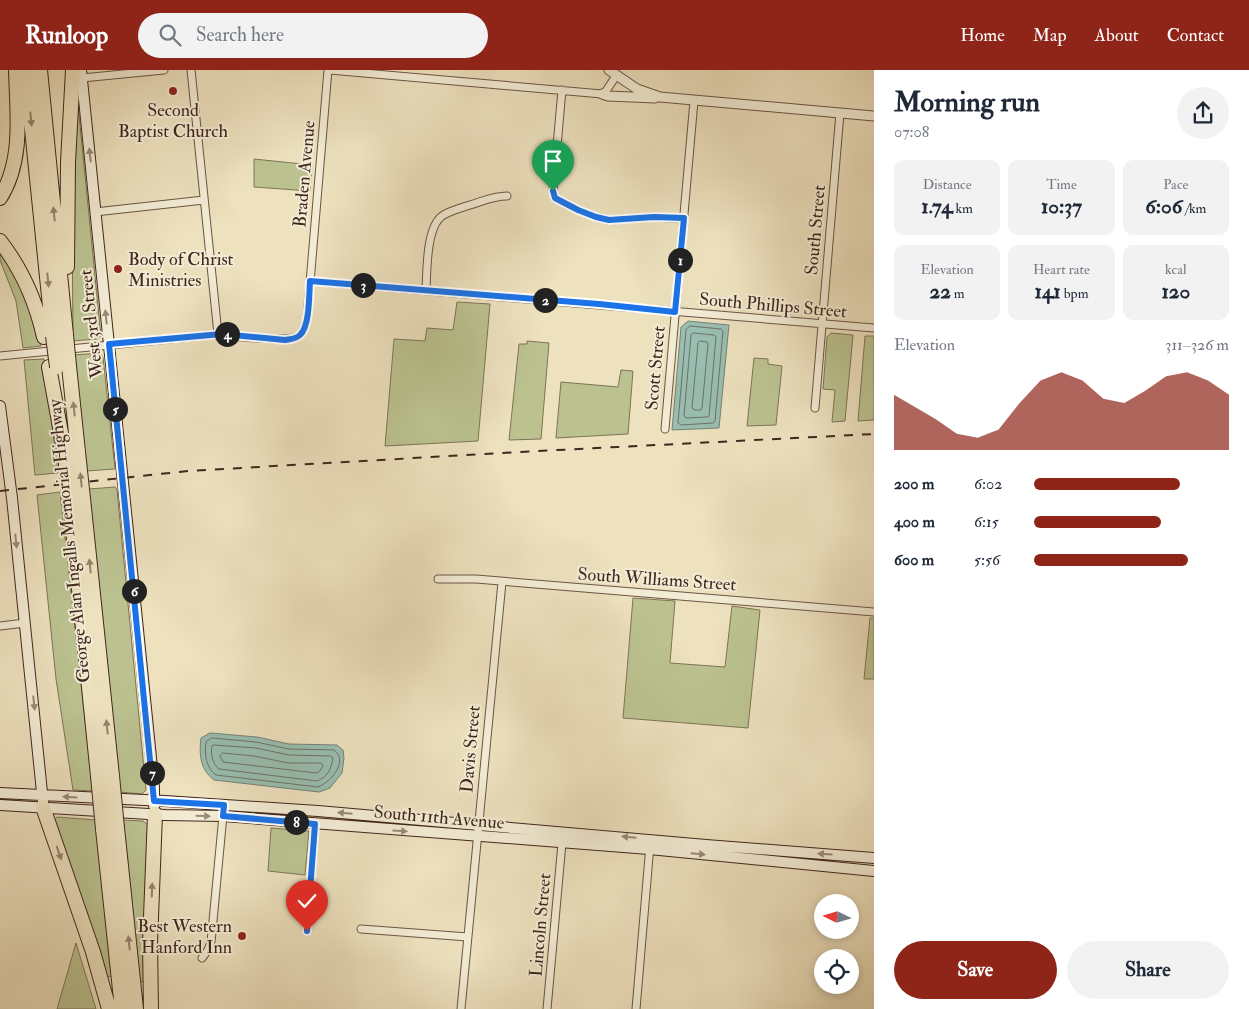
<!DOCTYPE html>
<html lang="en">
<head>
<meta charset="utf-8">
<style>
	body { margin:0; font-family:"IM FELL Double Pica",serif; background:#f2f2f3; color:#1f2937; height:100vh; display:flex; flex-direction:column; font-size:19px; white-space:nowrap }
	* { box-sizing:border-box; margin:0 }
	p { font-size:16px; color:#747a83 }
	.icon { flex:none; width:28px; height:28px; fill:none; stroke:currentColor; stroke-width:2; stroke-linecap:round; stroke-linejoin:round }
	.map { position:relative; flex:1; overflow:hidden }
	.details { display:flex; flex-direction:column; background:#fff; width:375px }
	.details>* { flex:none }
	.needle { width:32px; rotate:275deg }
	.tools { position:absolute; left:814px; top:824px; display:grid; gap:10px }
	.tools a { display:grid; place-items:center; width:45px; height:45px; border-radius:50%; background:#fff; box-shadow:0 2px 8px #0003; font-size:25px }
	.pin { position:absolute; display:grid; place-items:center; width:42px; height:42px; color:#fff; margin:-51px -21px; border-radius:50% 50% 50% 0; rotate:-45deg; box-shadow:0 0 5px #0007 }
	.pin .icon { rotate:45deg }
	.km { position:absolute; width:25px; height:25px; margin:-12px; border-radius:50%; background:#222; color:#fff; font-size:14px; line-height:25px; text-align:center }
	.round { display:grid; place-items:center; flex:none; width:52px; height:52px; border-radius:26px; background:#f2f2f3 }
	.summary { display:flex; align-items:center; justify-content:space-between; height:85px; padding:0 20px }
	h1 { font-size:28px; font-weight:700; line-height:38px }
	.figures { display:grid; grid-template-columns:repeat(3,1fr); gap:8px; height:85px; padding:5px 20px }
	.figures div { display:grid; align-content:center; border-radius:10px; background:#f2f2f3; text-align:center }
	.figures b { font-size:21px; font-weight:700 }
	.figures small { font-size:14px; font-weight:400 }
	.figures p { font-size:14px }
	.chart { height:140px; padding:10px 20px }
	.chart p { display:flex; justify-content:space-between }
	.chart svg { width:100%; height:90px; margin-top:5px; fill:#8f2418; opacity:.7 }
	.button { display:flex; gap:10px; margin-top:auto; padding:10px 20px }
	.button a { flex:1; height:58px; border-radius:30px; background:#8f2418; color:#fff; font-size:20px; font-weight:700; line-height:58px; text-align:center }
	.button a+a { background:#f2f2f3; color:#1f2937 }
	ul { padding:0 20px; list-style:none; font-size:16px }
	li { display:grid; grid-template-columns:80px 60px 1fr; align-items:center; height:38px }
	li i { height:12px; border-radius:6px; background:#8f2418 }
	header { display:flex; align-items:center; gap:30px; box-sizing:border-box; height:70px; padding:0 25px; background:#8f2418; color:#fff }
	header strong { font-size:24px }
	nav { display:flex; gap:28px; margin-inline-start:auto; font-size:18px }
	.search { width:350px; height:45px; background:#f2f2f3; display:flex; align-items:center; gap:12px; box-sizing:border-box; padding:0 18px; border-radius:28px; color:#747a83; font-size:19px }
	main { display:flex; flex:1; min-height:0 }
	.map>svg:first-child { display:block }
</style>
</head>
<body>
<header>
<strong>Runloop</strong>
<div class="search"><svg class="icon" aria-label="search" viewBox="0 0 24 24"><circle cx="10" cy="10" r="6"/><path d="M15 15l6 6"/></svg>Search here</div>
<nav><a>Home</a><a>Map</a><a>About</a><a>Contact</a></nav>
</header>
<main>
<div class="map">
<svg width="874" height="939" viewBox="0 0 874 939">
	<rect width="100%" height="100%" fill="#ede1be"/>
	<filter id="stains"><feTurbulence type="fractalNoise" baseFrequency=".004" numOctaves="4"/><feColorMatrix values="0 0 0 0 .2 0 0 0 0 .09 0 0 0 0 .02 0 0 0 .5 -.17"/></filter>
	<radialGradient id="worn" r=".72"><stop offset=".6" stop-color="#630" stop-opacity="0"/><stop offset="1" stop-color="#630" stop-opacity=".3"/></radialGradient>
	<path fill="#bbc290" stroke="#7e7456" d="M75,35h3l23,231 -4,3 -24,2 -1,-132z
		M254,89l58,6 -2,26 -56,-4z
		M0,180l9,12 24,48 8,36 -18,2 -7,-47 -16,-41z
		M457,232l33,2 -12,137 -93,5 9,-107 31,2 2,-13 26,2z
		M831,263l22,2 -8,86 -13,1 3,-32 -12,-1 4,-52z
		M865,266h9v84l-16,1z
		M527,271l22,2 -8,96 -32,1 10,-96h8z
		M100,283l3,4 12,112 -29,2 -12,-116z
		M754,288l14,1v5l14,2 -6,59 -29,1z
		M44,289l14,114 -23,2 -11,-115z
		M621,300l12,1 -5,63 -72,4 5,-56 57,5z
		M115,417l2,3 29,300 -4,4 -23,-2 -30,-303z
		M60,422l33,299 -20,-1 -17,-111 -19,-184z
		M633,528l42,3 -5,62 55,4 7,-61 28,4 -12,118 -125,-10z
		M870,548h4v61h-10z
		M57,747l39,3 16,156 -9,1 -50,-156z
		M123,750l20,1 5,4v157h-10z
		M271,758l38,3 -4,44 -37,-4z
		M76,873l20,66h-39z"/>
	<path fill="#99beb1" stroke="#758176" d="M688,251l41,4 -10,103 -47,2 9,-103z
		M210,663l47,4 32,7 48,1 6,5 1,8 -2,15 -12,15 -11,4 -105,-12c-14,-11 -15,-25 -13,-42z"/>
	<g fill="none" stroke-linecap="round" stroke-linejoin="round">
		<path stroke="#6c7267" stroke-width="1" d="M690,256l31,3 2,2 -8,90 -2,2 -32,2 -3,-2 8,-93z
			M694,263l20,2 2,2 -7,79 -2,1 -21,1 -2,-2 7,-81z
			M700,271l7,1 1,2 -6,64 -1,2h-6l-3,-2 6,-65z
			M212,668l44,4 33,7 45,1c15,11 -3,32 -16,37l-102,-12c-10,-7 -12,-21 -10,-33z
			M214,675l42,3 33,7 42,1 2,2c-2,11 -5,19 -16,23l-98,-12c-6,-4 -9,-16 -7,-23z
			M223,683l31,3 34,7h33l2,3 -4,6 -3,1 -93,-11 -3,-6z"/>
		<g stroke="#6b5545" stroke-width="9">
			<path id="minor" d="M191,0l27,264
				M330,0l272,24 4,-3 10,-15
				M82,8l82,-8
				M562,20l-9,101 2,7 23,12 18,7 13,3 45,-3 30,2
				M95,142l109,-12
				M310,211l564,47
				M426,220c1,-18 0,-62 16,-74 7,-5 19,-8 28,-11 13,-4 24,-9 37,-9
				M0,286l210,-21c18,-1 78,9 89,1 5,-4 6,-11 8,-18l21,-248
				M815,338l25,-295
				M665,359l29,-328
				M438,509h38l398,33
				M0,556l25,-3
				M361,859l107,8
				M307,861l8,-107
				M202,888l6,-8 3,-8 13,-137
				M461,939l41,-427
				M547,939l15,-166
				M636,939l14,-164"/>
		</g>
		<g stroke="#6b5545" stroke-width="11">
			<path id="tertiary" d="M609,0l28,19 23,8 214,19
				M602,24l6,2 47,2"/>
		</g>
		<g stroke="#40261d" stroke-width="12">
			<path id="secondary" d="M81,0l73,717v19
				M0,336l12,92 31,304
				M0,723l165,8 153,10 388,34 168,13
				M0,735l165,10 58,1 426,33 225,22"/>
		</g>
		<g stroke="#40261d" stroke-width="16">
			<path id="motorway" d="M26,0l27,266
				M40,0l26,265
				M0,128c24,-38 17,-85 16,-128
				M0,171c23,30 36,60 44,96
				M67,197l1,-105 5,-92
				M69,296l9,86
				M49,297l16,88
				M84,438l28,268
				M71,440l27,266
				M43,737l50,145 16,57
				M117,758l19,181
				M103,759l19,180
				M151,939l-1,-66 5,-129"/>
		</g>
		<use href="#minor" stroke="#f3ecd5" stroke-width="7"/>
		<use href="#tertiary" stroke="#f3ecd5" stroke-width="9"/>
		<use href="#secondary" stroke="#f3ecd5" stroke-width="10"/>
		<use href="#motorway" stroke="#ede1be" stroke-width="14"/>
		<path stroke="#40261d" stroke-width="2" stroke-dasharray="9 9" stroke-linecap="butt" d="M0,421l188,-20 331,-19 355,-18"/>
		<g stroke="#40261d" stroke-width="16" stroke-linecap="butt">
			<path id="motorway-bridge" d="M66,265l3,31
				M53,266l4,31
				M78,382l6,56
				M65,385l6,55
				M98,706l5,53
				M112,706l5,52"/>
		</g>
		<use href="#motorway-bridge" stroke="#ede1be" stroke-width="14"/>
	</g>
	<defs><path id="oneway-solid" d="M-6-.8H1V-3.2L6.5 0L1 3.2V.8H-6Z" transform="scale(1.25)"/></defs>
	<g fill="#96846e">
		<use href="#oneway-solid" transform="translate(31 49) rotate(84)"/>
		<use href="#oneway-solid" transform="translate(54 144) rotate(-96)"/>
		<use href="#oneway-solid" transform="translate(48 210) rotate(84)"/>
		<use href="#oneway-solid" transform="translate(74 339) rotate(-96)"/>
		<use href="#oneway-solid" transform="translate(81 410) rotate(-96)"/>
		<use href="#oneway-solid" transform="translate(90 496) rotate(-96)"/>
		<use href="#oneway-solid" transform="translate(107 657) rotate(-96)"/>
		<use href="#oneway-solid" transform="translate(59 783) rotate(71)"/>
		<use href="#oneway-solid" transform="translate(152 820) rotate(-88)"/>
		<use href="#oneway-solid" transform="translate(129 873) rotate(-96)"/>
	</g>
	<g fill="#9a8979">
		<use href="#oneway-solid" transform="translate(90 85) rotate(-96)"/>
		<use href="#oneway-solid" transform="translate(106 247) rotate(-96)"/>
		<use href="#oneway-solid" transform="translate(16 471) rotate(84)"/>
		<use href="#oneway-solid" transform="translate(34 633) rotate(84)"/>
		<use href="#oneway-solid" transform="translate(70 727) rotate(-177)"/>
		<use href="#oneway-solid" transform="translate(345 743) rotate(-175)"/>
		<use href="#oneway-solid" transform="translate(203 746) rotate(1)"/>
		<use href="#oneway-solid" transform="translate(400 761) rotate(4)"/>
		<use href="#oneway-solid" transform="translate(629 767) rotate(-175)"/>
		<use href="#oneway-solid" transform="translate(698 784) rotate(5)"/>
		<use href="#oneway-solid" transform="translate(825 784) rotate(-176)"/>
	</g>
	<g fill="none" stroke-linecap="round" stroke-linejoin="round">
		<g stroke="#fff" stroke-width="10">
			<path id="route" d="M307,861l8,-107 -92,-8 1,-11 -70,-4 -45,-457 113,-10 63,6c5,-1 11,-1 15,-5 10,-9 9,-41 10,-54l289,23 76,8 9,-94 -30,-1 -45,3 -13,-3 -18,-7 -23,-12 -2,-7"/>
		</g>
		<use href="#route" stroke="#1a73e8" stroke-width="6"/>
	</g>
	<g fill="#8f2418" stroke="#f3ecd5" stroke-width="2">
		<circle cx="173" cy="21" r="5"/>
		<circle cx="118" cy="199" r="5"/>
		<circle cx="242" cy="866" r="5"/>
	</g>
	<g text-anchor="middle" stroke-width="4" stroke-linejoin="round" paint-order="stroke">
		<g font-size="18" fill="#40261d" stroke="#f3ecd5">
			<text x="173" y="46">Second<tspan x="173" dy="21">Baptist Church</tspan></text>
			<text x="128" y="195" text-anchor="start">Body of Christ<tspan x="128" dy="21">Ministries</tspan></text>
			<text x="232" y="862" text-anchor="end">Best Western<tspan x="232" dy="21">Hanford Inn</tspan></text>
		</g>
		<g font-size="18" fill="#40261d" stroke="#f3ecd5">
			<text transform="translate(304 104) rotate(-85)" y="6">Braden Avenue</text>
			<text transform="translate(815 160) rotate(-85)" y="6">South Street</text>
			<text transform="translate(773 235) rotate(5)" y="6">South Phillips Street</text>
			<text transform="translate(91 254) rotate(-96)" y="6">West 3rd Street</text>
			<text transform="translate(655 298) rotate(-85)" y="6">Scott Street</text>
			<text transform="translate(69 471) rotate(-96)" y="6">George Alan Ingalls Memorial Highway</text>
			<text transform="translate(657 509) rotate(4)" y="6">South Williams Street</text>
			<text transform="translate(470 679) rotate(-85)" y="6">Davis Street</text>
			<text transform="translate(439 747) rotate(5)" y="6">South 11th Avenue</text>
			<text transform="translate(540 855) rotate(-85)" y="6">Lincoln Street</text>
		</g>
	</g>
	<rect width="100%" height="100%" filter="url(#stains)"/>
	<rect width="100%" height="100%" fill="url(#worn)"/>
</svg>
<div class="tools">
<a><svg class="needle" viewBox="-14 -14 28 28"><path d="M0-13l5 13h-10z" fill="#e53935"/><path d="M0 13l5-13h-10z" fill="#747a83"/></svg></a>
<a><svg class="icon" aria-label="locate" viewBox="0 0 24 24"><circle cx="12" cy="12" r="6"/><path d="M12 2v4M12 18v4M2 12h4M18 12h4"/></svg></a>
</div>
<div class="pin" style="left:553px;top:121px;background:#1e9e55"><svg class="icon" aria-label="arrive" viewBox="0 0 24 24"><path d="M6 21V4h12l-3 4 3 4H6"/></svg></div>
<div class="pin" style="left:307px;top:861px;background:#d93025"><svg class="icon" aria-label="check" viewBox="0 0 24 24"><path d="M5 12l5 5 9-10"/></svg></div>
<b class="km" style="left:680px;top:190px">1</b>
<b class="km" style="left:545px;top:230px">2</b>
<b class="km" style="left:363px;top:215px">3</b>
<b class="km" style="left:227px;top:264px">4</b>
<b class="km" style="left:115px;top:339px">5</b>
<b class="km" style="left:134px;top:521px">6</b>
<b class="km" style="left:152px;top:703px">7</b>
<b class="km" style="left:296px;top:752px">8</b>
</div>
<section class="details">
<div class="summary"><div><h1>Morning run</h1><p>07:08</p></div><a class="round"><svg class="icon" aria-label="share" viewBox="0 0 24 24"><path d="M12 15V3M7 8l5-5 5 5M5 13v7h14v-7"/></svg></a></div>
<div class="figures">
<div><p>Distance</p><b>1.74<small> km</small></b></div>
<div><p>Time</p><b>10:37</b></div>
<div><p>Pace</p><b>6:06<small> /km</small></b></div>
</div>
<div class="figures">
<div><p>Elevation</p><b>22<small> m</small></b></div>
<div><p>Heart rate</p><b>141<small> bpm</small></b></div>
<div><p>kcal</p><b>120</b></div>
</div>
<div class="chart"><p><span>Elevation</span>311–326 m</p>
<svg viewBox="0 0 160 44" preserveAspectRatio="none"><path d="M0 44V17L10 23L20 29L30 36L40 38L50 34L60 21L70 10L80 6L90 10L100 19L110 21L120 15L130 8L140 6L150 10L160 17V44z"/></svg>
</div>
<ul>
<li><b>200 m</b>6:02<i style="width:75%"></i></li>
<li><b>400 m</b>6:15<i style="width:65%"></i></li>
<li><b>600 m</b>5:56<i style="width:79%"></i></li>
</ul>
<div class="button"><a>Save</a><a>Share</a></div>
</section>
</main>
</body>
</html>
